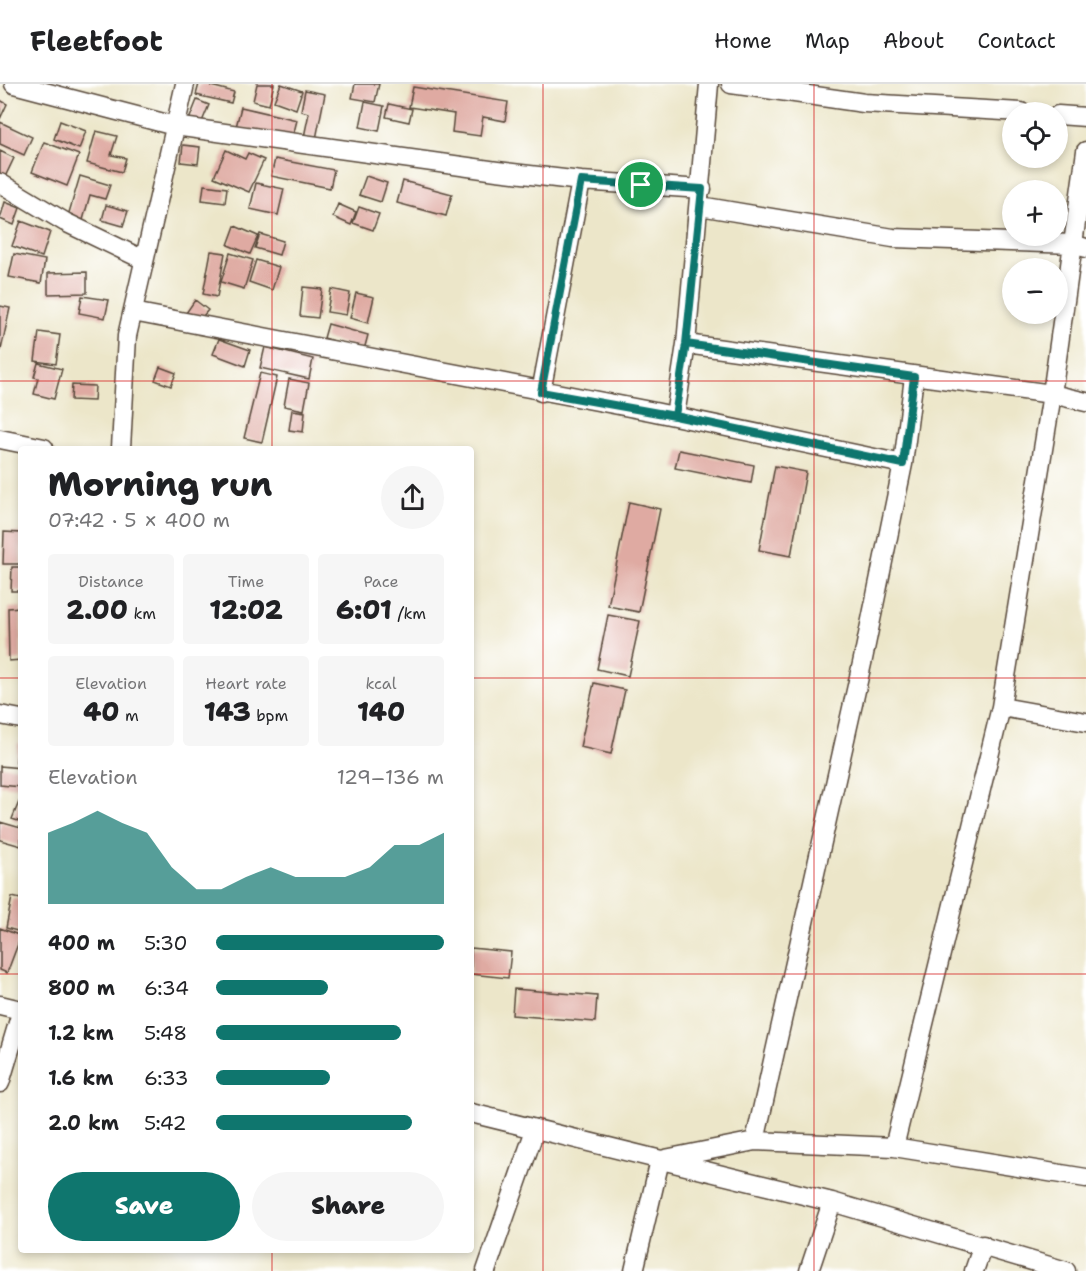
<!DOCTYPE html>
<html lang="en">
<head>
<meta charset="utf-8">
<style>
	body { margin:0; font-family:"Shantell Sans",sans-serif; background:#f6f6f6; color:#202124; height:100vh; display:flex; flex-direction:column; font-size:22px; white-space:nowrap }
	* { box-sizing:border-box; margin:0 }
	p { font-size:20px; color:#757577 }
	.icon { flex:none; width:33px; height:33px; fill:none; stroke:currentColor; stroke-width:2; stroke-linecap:round; stroke-linejoin:round }
	.map { position:relative; flex:1; overflow:hidden }
	.details { position:absolute; left:18px; top:362px; width:456px; height:807px; display:flex; flex-direction:column; background:#fff; border-radius:6px; box-shadow:0 3px 9px #0003 }
	.details>* { flex:none }
	.tools { position:absolute; left:1002px; top:18px; display:grid; gap:12px }
	.tools a { display:grid; place-items:center; width:66px; height:66px; border-radius:50%; background:#fff; box-shadow:0 3px 9px #0003; font-size:30px }
	.pin { position:absolute; display:grid; place-items:center; width:51px; height:51px; color:#fff; margin:-26px; border:3px solid #fff; border-radius:50%; box-shadow:0 2px 6px #0007 }
	.round { display:grid; place-items:center; flex:none; width:63px; height:63px; border-radius:32px; background:#f6f6f6 }
	.headline { display:flex; align-items:center; justify-content:space-between; height:102px; padding:0 30px }
	h1 { font-size:33px; font-weight:800; line-height:45px }
	.metrics { display:grid; grid-template-columns:repeat(3,1fr); gap:9px; height:102px; padding:6px 30px }
	.metrics div { display:grid; align-content:center; border-radius:6px; background:#f6f6f6; text-align:center }
	.metrics b { font-size:26px; font-weight:800 }
	.metrics small { font-size:16px; font-weight:400 }
	.metrics p { font-size:16px }
	.chart { height:168px; padding:12px 30px }
	.chart p { display:flex; justify-content:space-between }
	.chart svg { width:100%; height:108px; margin-top:6px; fill:#0f766e; opacity:.7 }
	.primary-button { display:flex; gap:12px; margin-top:auto; padding:12px 30px }
	.primary-button a { flex:1; height:69px; border-radius:36px; background:#0f766e; color:#fff; font-size:24px; font-weight:800; line-height:69px; text-align:center }
	.primary-button a+a { background:#f6f6f6; color:#202124 }
	ul { padding:0 30px; list-style:none; font-size:20px }
	li { display:grid; grid-template-columns:96px 72px 1fr; align-items:center; height:45px }
	li i { height:15px; border-radius:8px; background:#0f766e }
	header { display:flex; align-items:center; gap:36px; box-sizing:border-box; height:84px; padding:0 30px; background:#fff; border-bottom:2px solid #e0e0e0 }
	header strong { font-size:28px }
	nav { display:flex; gap:33px; margin-inline-start:auto; font-size:21px }
	.map>svg:first-child { display:block }
</style>
</head>
<body>
<header>
<strong>Fleetfoot</strong>
<nav><a>Home</a><a>Map</a><a>About</a><a>Contact</a></nav>
</header>
<div class="map">
<svg width="1086" height="1187" viewBox="0 0 1086 1187">
	<rect width="100%" height="100%" fill="#fff"/>
	<filter id="ink" filterUnits="userSpaceOnUse"><feTurbulence type="fractalNoise" baseFrequency=".0167" numOctaves="2"/><feDisplacementMap in="SourceGraphic" scale="12" xChannelSelector="R" yChannelSelector="G"/><feConvolveMatrix kernelMatrix="1 2 1 2 8 2 1 2 1" color-interpolation-filters="sRGB"/></filter>
	<filter id="wash" filterUnits="userSpaceOnUse"><feTurbulence type="fractalNoise" baseFrequency=".008" numOctaves="4" result="noise"/><feDisplacementMap in="SourceGraphic" scale="24" xChannelSelector="R" yChannelSelector="G"/><feGaussianBlur stdDeviation="1.35" result="paint"/><feColorMatrix in="noise" values="0 0 0 0 0 0 0 0 0 0 0 0 0 0 0 0 0 1.4 0 .05"/><feComposite in="paint" operator="in"/></filter>
	<g filter="url(#wash)">
		<rect width="100%" height="100%" fill="#ece6c9"/>
		<g id="blocks">
			<path fill="#dfaaa2" d="M199,0h13l-1,2 23,6 -3,11 -35,-8z
				M257,0h17l-5,21 -16,-4z
				M281,0l21,7 -6,18 -22,-8z
				M355,0h24l-4,18 -23,-4z
				M413,3l95,15 -3,19 -22,-4 -3,19 -28,-4 2,-18 -45,-7z
				M305,6l20,4 -9,45 -12,-2 5,-24 -8,-2z
				M0,16l7,4 -7,15z
				M197,16l12,5 -8,19 -12,-4z
				M365,18l19,4 -5,25 -19,-4z
				M389,20l23,5 -3,13 -23,-5z
				M241,23l56,13 -5,20 -56,-13z
				M60,37l26,10 -7,18 -25,-10z
				M0,38l32,15 -8,18 -24,-11z
				M96,47l21,5 -6,19 15,3 -4,14 -35,-9z
				M44,58l35,13 -12,31 -35,-14z
				M183,61l17,2 -2,17 -17,-2z
				M226,66l19,9 3,-6 16,7 -15,32 -35,-15z
				M0,67l14,7 -11,23 -3,-1z
				M275,75l59,11 -4,18 -59,-12z
				M80,92l30,9 -5,14 -15,-4 -7,25 -15,-4z
				M366,92l21,7 -6,19 -22,-7z
				M403,97l49,13 -6,22 -49,-13z
				M256,99l28,6 -6,26 -28,-6z
				M204,101l23,3 -2,15 -23,-3z
				M5,118l15,6 -6,17 -14,-6z
				M338,120l18,8 -5,13 -18,-8z
				M106,121l22,6 -5,15 -21,-6z
				M359,123l20,7 -6,16 -20,-7z
				M21,137l29,11 -8,25 -30,-11z
				M235,142l23,10 -8,18 -22,-9z
				M260,150l23,7 -4,14 -24,-7z
				M211,167l14,2 -8,44 -14,-3z
				M230,169l23,7 -9,29 -23,-7z
				M14,170l31,6 -4,23 -32,-6z
				M256,176l23,7 -7,23 -23,-8z
				M87,188v21l-39,1v-21z
				M303,203l19,2 -4,29 -18,-2z
				M331,205l19,4 -4,22 -19,-3z
				M356,209l18,4 -6,26 -18,-5z
				M82,212l27,4 -4,18 -26,-5z
				M195,216l13,10 -10,12 -12,-9z
				M0,222l10,2 -9,42h-1z
				M328,240l40,11 -4,15 -40,-12z
				M39,248l21,3 -4,29 -21,-3z
				M219,255l31,11 -5,16 -32,-12z
				M265,263l48,12 -4,20 -49,-11z
				M38,279l24,6 -8,30 -20,-5 4,-16 -4,-1z
				M160,283l16,6 -5,13 -16,-6z
				M260,289l17,4 -15,65 -18,-4z
				M289,295l20,4 -5,27 -20,-4z
				M72,301l23,1 -1,15 -23,-1z
				M292,326l13,2 -2,20 -14,-2z
				M679,366l75,15 -3,18 -76,-15z
				M775,382l31,6 -15,84 -32,-6z
				M629,418l31,7 -21,103 -31,-6z
				M4,448l17,1v31h-18z
				M12,483h9v24h-10z
				M21,523v53l-12,1 -1,-53z
				M608,531l32,6 -12,55 -31,-7z
				M594,599l31,7 -14,64 -31,-7z
				M18,659l3,1v19l-5,-1z
				M0,682l21,2v19l-21,-2z
				M19,718l2,1v19l-9,-3z
				M0,738l21,6v18l-21,-6z
				M12,813l9,2v33l-15,-4z
				M0,844l21,8 -14,37 -7,-3z
				M471,864l40,4 -3,26 -37,-4z
				M514,905l83,7 -2,26 -83,-7z"/>
		</g>
	</g>
	<g filter="url(#ink)">
		<use href="#blocks" fill-opacity="0" stroke="#564638" stroke-width="1.5"/>
		<g fill="none" stroke-linecap="round" stroke-linejoin="round">
			<g stroke="#564638" stroke-width="21">
				<path id="street" d="M14,0l161,42 322,45 84,10 121,8
					M731,0l133,19 157,9
					M1058,31l28,2
					M0,99l65,39 79,38
					M700,122l193,32 180,6 13,4
					M133,228l517,99 253,53
					M686,260l366,50 34,8
					M541,308l40,-211
					M675,332l11,-72 23,-260
					M0,355l44,9
					M121,364l6,-112 58,-252
					M1001,623l85,15
					M0,631l21,4
					M0,921l21,5
					M0,999l21,-70
					M471,1029l361,89 234,69
					M755,1057l108,-482 40,-195 11,-87
					M894,1063l107,-440 51,-313 34,-243
					M665,1075l90,-18 139,6 192,31
					M486,1187l49,-141
					M634,1187l26,-111
					M809,1187l23,-69
					M974,1187l9,-26"/>
			</g>
			<use href="#street" stroke="#fff" stroke-width="18"/>
		</g>
	</g>
	<g fill="none" stroke-linecap="round" stroke-linejoin="round" filter="url(#ink)">
		<g stroke="#fff" stroke-width="12">
			<path id="route" d="M641,101l61,4 -16,155 -11,72 228,48 11,-87 -228,-33 -11,72 -134,-24 40,-211 60,4"/>
		</g>
		<use href="#route" stroke="#0f766e" stroke-width="8"/>
	</g>
	<path fill="none" stroke="#d62828" stroke-width="1.5" stroke-opacity="0.55" d="M272,0v364M543,0v1187M814,0v1187M0,297h1086M0,594h21M471,594h615M0,890h21M471,890h615M272,1166v21"/>
</svg>
<div class="tools">
<a><svg class="icon" aria-label="locate" viewBox="0 0 24 24"><circle cx="12" cy="12" r="6"/><path d="M12 2v4M12 18v4M2 12h4M18 12h4"/></svg></a>
<a>+</a>
<a>−</a>
</div>
<div class="pin" style="left:641px;top:101px;background:#1e9e55"><svg class="icon" aria-label="arrive" viewBox="0 0 24 24"><path d="M6 21V4h12l-3 4 3 4H6"/></svg></div>
<section class="details">
<div class="headline"><div><h1>Morning run</h1><p>07:42 · 5 × 400 m</p></div><a class="round"><svg class="icon" aria-label="share" viewBox="0 0 24 24"><path d="M12 15V3M7 8l5-5 5 5M5 13v7h14v-7"/></svg></a></div>
<div class="metrics">
<div><p>Distance</p><b>2.00<small> km</small></b></div>
<div><p>Time</p><b>12:02</b></div>
<div><p>Pace</p><b>6:01<small> /km</small></b></div>
</div>
<div class="metrics">
<div><p>Elevation</p><b>40<small> m</small></b></div>
<div><p>Heart rate</p><b>143<small> bpm</small></b></div>
<div><p>kcal</p><b>140</b></div>
</div>
<div class="chart"><p><span>Elevation</span>129–136 m</p>
<svg viewBox="0 0 160 44" preserveAspectRatio="none"><path d="M0 44V15L10 11L20 6L30 11L40 15L50 29L60 38L70 38L80 33L90 29L100 33L110 33L120 33L130 29L140 20L150 20L160 15V44z"/></svg>
</div>
<ul>
<li><b>400 m</b>5:30<i style="width:100%"></i></li>
<li><b>800 m</b>6:34<i style="width:49%"></i></li>
<li><b>1.2 km</b>5:48<i style="width:81%"></i></li>
<li><b>1.6 km</b>6:33<i style="width:50%"></i></li>
<li><b>2.0 km</b>5:42<i style="width:86%"></i></li>
</ul>
<div class="primary-button"><a>Save</a><a>Share</a></div>
</section>
</div>
</body>
</html>
